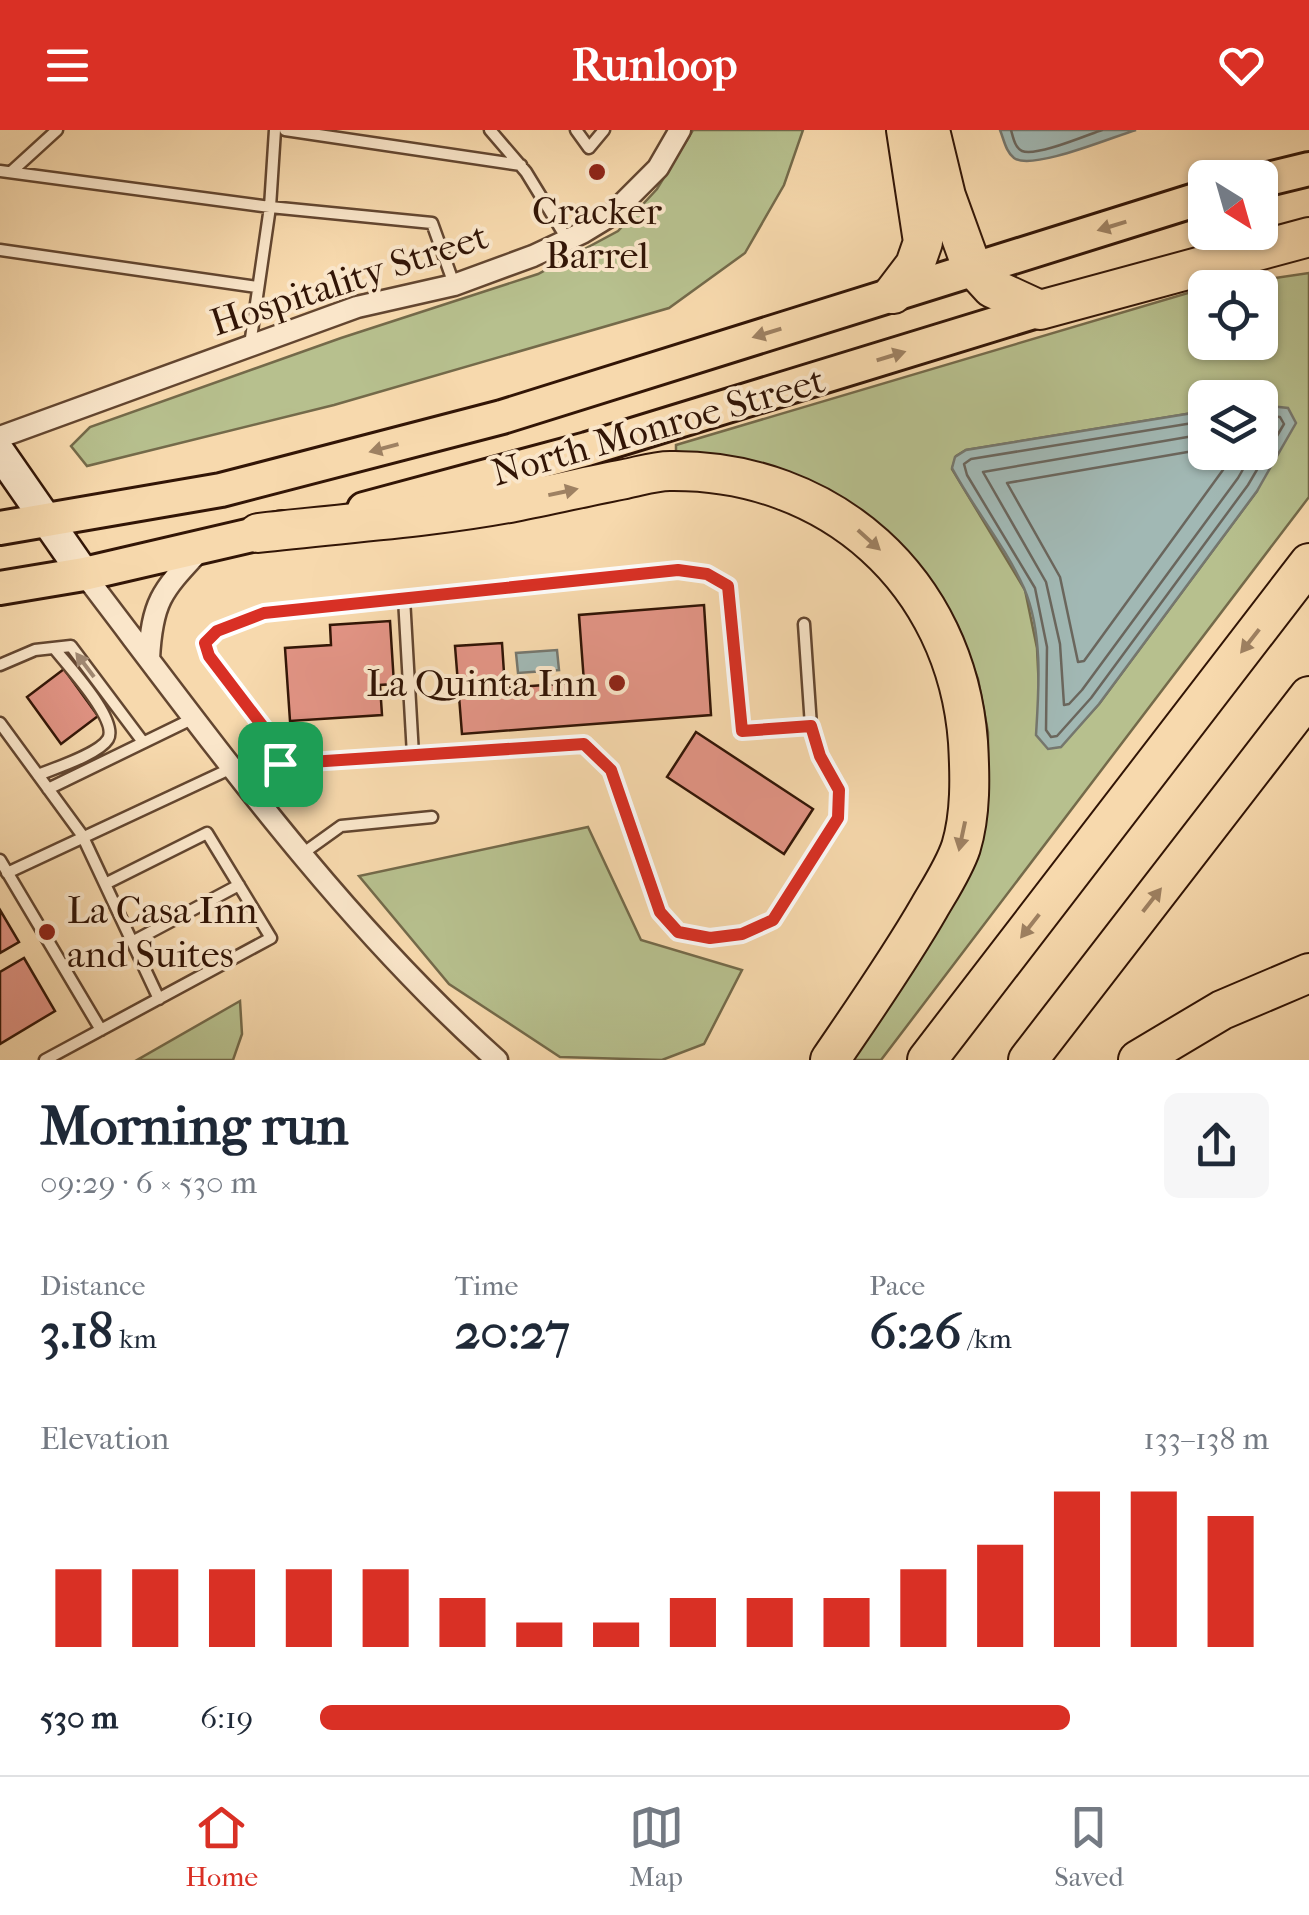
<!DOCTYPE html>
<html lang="en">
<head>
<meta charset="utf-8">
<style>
	body { margin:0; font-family:"IM FELL French Canon",serif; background:#f6f6f7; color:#1f2937; height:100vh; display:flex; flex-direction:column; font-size:38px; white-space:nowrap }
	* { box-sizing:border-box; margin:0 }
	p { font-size:32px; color:#747a83 }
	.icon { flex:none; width:55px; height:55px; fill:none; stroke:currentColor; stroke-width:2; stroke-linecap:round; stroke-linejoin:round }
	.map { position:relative; height:930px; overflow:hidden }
	.panel { display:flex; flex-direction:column; background:#fff; flex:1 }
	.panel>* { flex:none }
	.needle { width:65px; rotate:143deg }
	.fabs { position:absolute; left:1188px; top:30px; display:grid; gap:20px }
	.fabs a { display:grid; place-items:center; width:90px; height:90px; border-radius:15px; background:#fff; box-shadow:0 2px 8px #0004; font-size:50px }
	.pin { position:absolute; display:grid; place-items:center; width:85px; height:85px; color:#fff; margin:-42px; border-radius:20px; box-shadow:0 5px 15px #0006 }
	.round { display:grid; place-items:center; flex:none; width:105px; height:105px; border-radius:15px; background:#f6f6f7 }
	.head { display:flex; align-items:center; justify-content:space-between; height:170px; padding:0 40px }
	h1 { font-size:55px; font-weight:700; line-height:75px }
	.stats { display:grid; grid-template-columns:repeat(3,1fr); gap:15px; height:170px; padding:10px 40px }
	.stats div { display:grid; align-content:center }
	.stats b { font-size:50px; font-weight:700 }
	.stats small { font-size:28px; font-weight:400 }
	.stats p { font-size:28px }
	.chart { height:280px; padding:20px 40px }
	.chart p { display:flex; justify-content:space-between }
	.chart svg { width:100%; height:180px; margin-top:10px; stroke:#d93025; stroke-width:6 }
	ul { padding:0 40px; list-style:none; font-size:32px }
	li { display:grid; grid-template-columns:160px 120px 1fr; align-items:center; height:75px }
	li i { height:25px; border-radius:12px; background:#d93025 }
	header { display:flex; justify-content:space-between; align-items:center; height:130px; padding:0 40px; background:#d93025; color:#fff; font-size:45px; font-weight:700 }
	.dock { display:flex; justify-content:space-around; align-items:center; height:140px; border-top:2px solid #e0e1e3; background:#fff; font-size:28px; color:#747a83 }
	.dock a { display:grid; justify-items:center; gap:5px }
	.dock .active { color:#d93025 }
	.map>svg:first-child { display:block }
</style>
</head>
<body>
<header><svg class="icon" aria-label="menu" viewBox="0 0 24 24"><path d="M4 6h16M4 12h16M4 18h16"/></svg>Runloop<svg class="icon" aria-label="heart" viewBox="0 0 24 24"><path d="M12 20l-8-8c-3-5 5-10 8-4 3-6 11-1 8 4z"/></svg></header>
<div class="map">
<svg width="1309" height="930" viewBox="0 0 1309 930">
	<rect width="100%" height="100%" fill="#f7d9ad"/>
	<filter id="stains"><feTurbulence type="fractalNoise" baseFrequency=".002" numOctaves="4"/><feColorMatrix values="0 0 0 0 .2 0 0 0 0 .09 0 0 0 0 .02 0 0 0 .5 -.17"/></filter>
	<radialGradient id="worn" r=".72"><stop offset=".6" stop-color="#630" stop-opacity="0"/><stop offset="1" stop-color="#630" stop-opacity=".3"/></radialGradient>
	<path fill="#b7c08e" stroke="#746a4a" stroke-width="2.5" fill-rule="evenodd" d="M693,0h110l-19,55 -39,68 -76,55 -335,97 -247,61 -16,-20 19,-19 251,-89 197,-64 80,-43 39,-42z
		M1309,143v224l-428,563h-41l148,-279v-49l-10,-53 -20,-53 -38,-57 -214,-109 -30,-9v-6l522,-155 7,-1v53h55v-54l-47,-1zM1205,268h55v7h9l-12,86 -158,213 -38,42 -22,-57 -2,-41 -12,-58 -73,-121 4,-13 10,-6 239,-39z
		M588,697l53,113 101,30 -38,74 -42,16 -102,-3 -111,-73 -90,-108z
		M240,871l2,33 -9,26h-96z"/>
	<path fill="#a1b8b4" stroke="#75776e" stroke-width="2.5" d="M1000,0h136c-24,7 -104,41 -122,28 -8,-6 -10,-18 -14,-28z
		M1260,275l28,3 8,15 -39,68 -158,213 -38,43 -13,2 -12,-14c3,-48 7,-102 -12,-147 -19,-42 -50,-79 -72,-120l3,-11 11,-7 239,-39v41h55z
		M557,520l2,20 -41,3 -2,-20z"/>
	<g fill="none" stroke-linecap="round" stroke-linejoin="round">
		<path stroke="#6a665d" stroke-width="2.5" d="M1011,0c2,7 4,18 11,21 14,6 65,-16 80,-21
			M1205,291l-234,38 -7,5 3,11 68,113 12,59 -1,83 5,7 6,-1 34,-38 157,-213 36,-61 -4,-7 -20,-2
			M1205,304l-222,38 63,110 14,62 4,61 5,-1 13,-14 156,-212 15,-26
			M1205,319l-198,34 53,94 18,85 6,-1 152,-209"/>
	</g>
	<path fill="#e29485" stroke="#321506" stroke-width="2.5" d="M704,475l7,110 -249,19 -7,-88 47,-3 3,45 79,-6 -5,-67z
		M390,491l4,63 -14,1 2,30 -92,6 -5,-73 46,-3 -1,-20z
		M64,539l34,47 -37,28 -34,-47z
		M696,602l117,77 -29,45 -117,-77z
		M0,780l19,32 -19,11z
		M24,828l31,53 -55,33v-72z"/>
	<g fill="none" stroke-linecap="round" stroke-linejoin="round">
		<g stroke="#634630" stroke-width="15">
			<path id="lane" d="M285,0l236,35
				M490,0l36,42 41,67
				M576,0l13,18 15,-18
				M0,41l270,36 162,16 22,61
				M11,42l46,-42
				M0,120l257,37
				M250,215l20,-138 5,-77
				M404,468l9,157
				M0,535l35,-15 36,-4 72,96
				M0,593l82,112 77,164
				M280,634l-13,-32 -58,-76 -4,-13 12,-12 47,-18 414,-43 29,4 21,12 14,145 69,-5
				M38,645c17,-7 61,-21 70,-36 11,-19 -41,-74 -54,-91
				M48,659l146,-71
				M302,724l39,-28 91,-9
				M0,730l101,170
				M7,743l227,-106 350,-23 27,26 50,142 17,19 33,7 31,-4 31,-14 64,-102 2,-28 -19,-34 -9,-30 -7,-102
				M132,812l107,-57
				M45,930l226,-122 -64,-105 -102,51"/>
		</g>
		<g stroke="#634630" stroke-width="25">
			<path id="street" d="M0,307l357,-130 97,-22 79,-29 49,-23 28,-17 48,-48 22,-38
				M84,444c129,169 254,344 413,486
				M149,529c3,-60 14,-69 53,-111"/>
		</g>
		<g stroke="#321506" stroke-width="35">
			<path id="secondary" d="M0,323l84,121"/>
		</g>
		<g stroke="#321506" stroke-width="38">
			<path id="primary" d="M1260,51l49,-12
				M364,379l223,-60 453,-139
				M0,398l221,-38 281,-73 703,-220
				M0,458l84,-14 198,-46"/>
		</g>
		<g stroke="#321506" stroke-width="42">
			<path id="highway" d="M930,0l16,66 25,69 21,23 48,22 269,-73
				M893,164l22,-29 8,-23 -17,-112
				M258,403c85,-10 172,-15 256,-31 37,-7 74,-16 111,-23 15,-3 30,-8 45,-8 160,-2 286,110 298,271 2,34 3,72 -7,105 -7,21 -21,42 -32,61 -30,52 -65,102 -99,152
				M927,930l382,-497
				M1028,930l281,-364
				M1138,930l84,-50 87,-37"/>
		</g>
		<use href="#lane" stroke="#fae6ca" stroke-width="10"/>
		<use href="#street" stroke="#fae6ca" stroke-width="20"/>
		<use href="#secondary" stroke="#fae6ca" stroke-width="30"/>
		<use href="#primary" stroke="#f7d9ad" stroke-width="32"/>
		<use href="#highway" stroke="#f7d9ad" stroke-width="38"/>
	</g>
	<defs><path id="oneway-solid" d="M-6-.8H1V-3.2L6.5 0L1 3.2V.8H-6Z" transform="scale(2.5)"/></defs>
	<g fill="#9e8162">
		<use href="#oneway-solid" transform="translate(1112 96) rotate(163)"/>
		<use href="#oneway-solid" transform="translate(767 203) rotate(163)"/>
		<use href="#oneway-solid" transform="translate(891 226) rotate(-17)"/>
		<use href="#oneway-solid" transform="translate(384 318) rotate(165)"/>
		<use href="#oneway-solid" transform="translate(563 362) rotate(-12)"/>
		<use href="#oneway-solid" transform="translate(869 410) rotate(42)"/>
		<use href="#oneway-solid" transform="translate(1250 511) rotate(128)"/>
		<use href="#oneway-solid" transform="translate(962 706) rotate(102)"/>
		<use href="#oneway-solid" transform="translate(1152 770) rotate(-52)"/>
		<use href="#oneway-solid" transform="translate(1030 796) rotate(128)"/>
	</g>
	<use fill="#a08872" href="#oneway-solid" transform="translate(85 535) rotate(-127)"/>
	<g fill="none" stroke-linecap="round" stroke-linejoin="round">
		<g stroke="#fff" stroke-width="20">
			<path id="route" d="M678,440l29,4 21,12 14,145 69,-5 9,30 19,34 -1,28 -65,102 -31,14 -32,4 -32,-6 -18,-20 -49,-142 -27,-26 -304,20 -13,-32 -58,-76 -4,-13 12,-12 47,-18z"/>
		</g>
		<use href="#route" stroke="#d93025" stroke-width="12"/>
	</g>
	<g fill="#8f2418" stroke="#fae6ca" stroke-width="4">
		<circle cx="597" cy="42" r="10"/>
		<circle cx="617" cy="553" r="10"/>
		<circle cx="47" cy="802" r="10"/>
	</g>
	<g text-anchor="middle" stroke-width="8" stroke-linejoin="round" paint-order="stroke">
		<g font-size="38" fill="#321506" stroke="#fae6ca">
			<text x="597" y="94">Cracker<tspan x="597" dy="44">Barrel</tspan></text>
			<text x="597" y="566" text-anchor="end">La Quinta Inn</text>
			<text x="67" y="793" text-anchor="start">La Casa Inn<tspan x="67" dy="44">and Suites</tspan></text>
		</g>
		<g font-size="38" fill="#321506" stroke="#fae6ca">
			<text transform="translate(349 149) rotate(-18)" y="13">Hospitality Street</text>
			<text transform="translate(658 296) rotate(-16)" y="13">North Monroe Street</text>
		</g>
	</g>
	<rect width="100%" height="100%" filter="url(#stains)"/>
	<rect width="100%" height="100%" fill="url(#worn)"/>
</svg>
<div class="fabs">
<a><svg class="needle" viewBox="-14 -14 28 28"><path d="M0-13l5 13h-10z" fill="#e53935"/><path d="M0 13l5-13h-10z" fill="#747a83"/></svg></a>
<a><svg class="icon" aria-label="locate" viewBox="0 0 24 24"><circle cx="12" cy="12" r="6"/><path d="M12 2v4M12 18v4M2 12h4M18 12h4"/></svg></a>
<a><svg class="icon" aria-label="layers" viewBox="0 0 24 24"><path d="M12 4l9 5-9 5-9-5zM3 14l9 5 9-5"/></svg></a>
</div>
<div class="pin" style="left:280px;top:634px;background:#1e9e55"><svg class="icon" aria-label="arrive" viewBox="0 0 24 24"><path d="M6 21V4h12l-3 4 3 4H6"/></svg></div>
</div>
<section class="panel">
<div class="head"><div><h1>Morning run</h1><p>09:29 · 6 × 530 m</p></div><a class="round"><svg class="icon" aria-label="share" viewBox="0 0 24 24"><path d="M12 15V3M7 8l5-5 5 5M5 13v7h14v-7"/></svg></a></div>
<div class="stats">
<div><p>Distance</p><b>3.18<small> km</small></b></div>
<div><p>Time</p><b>20:27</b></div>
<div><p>Pace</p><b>6:26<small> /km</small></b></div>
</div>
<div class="chart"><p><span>Elevation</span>133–138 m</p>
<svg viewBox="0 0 160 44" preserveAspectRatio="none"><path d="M5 44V25M15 44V25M25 44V25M35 44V25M45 44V25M55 44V32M65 44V38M75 44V38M85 44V32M95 44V32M105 44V32M115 44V25M125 44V19M135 44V6M145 44V6M155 44V12"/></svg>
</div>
<ul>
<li><b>530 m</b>6:19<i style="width:79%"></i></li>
</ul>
</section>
<nav class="dock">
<a class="active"><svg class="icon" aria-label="home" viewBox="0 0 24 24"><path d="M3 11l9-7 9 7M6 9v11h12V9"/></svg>Home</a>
<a><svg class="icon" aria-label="map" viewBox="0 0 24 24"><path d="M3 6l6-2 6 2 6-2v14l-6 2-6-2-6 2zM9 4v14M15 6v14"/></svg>Map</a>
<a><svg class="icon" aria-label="saved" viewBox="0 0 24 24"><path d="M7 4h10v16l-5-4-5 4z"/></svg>Saved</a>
</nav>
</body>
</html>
